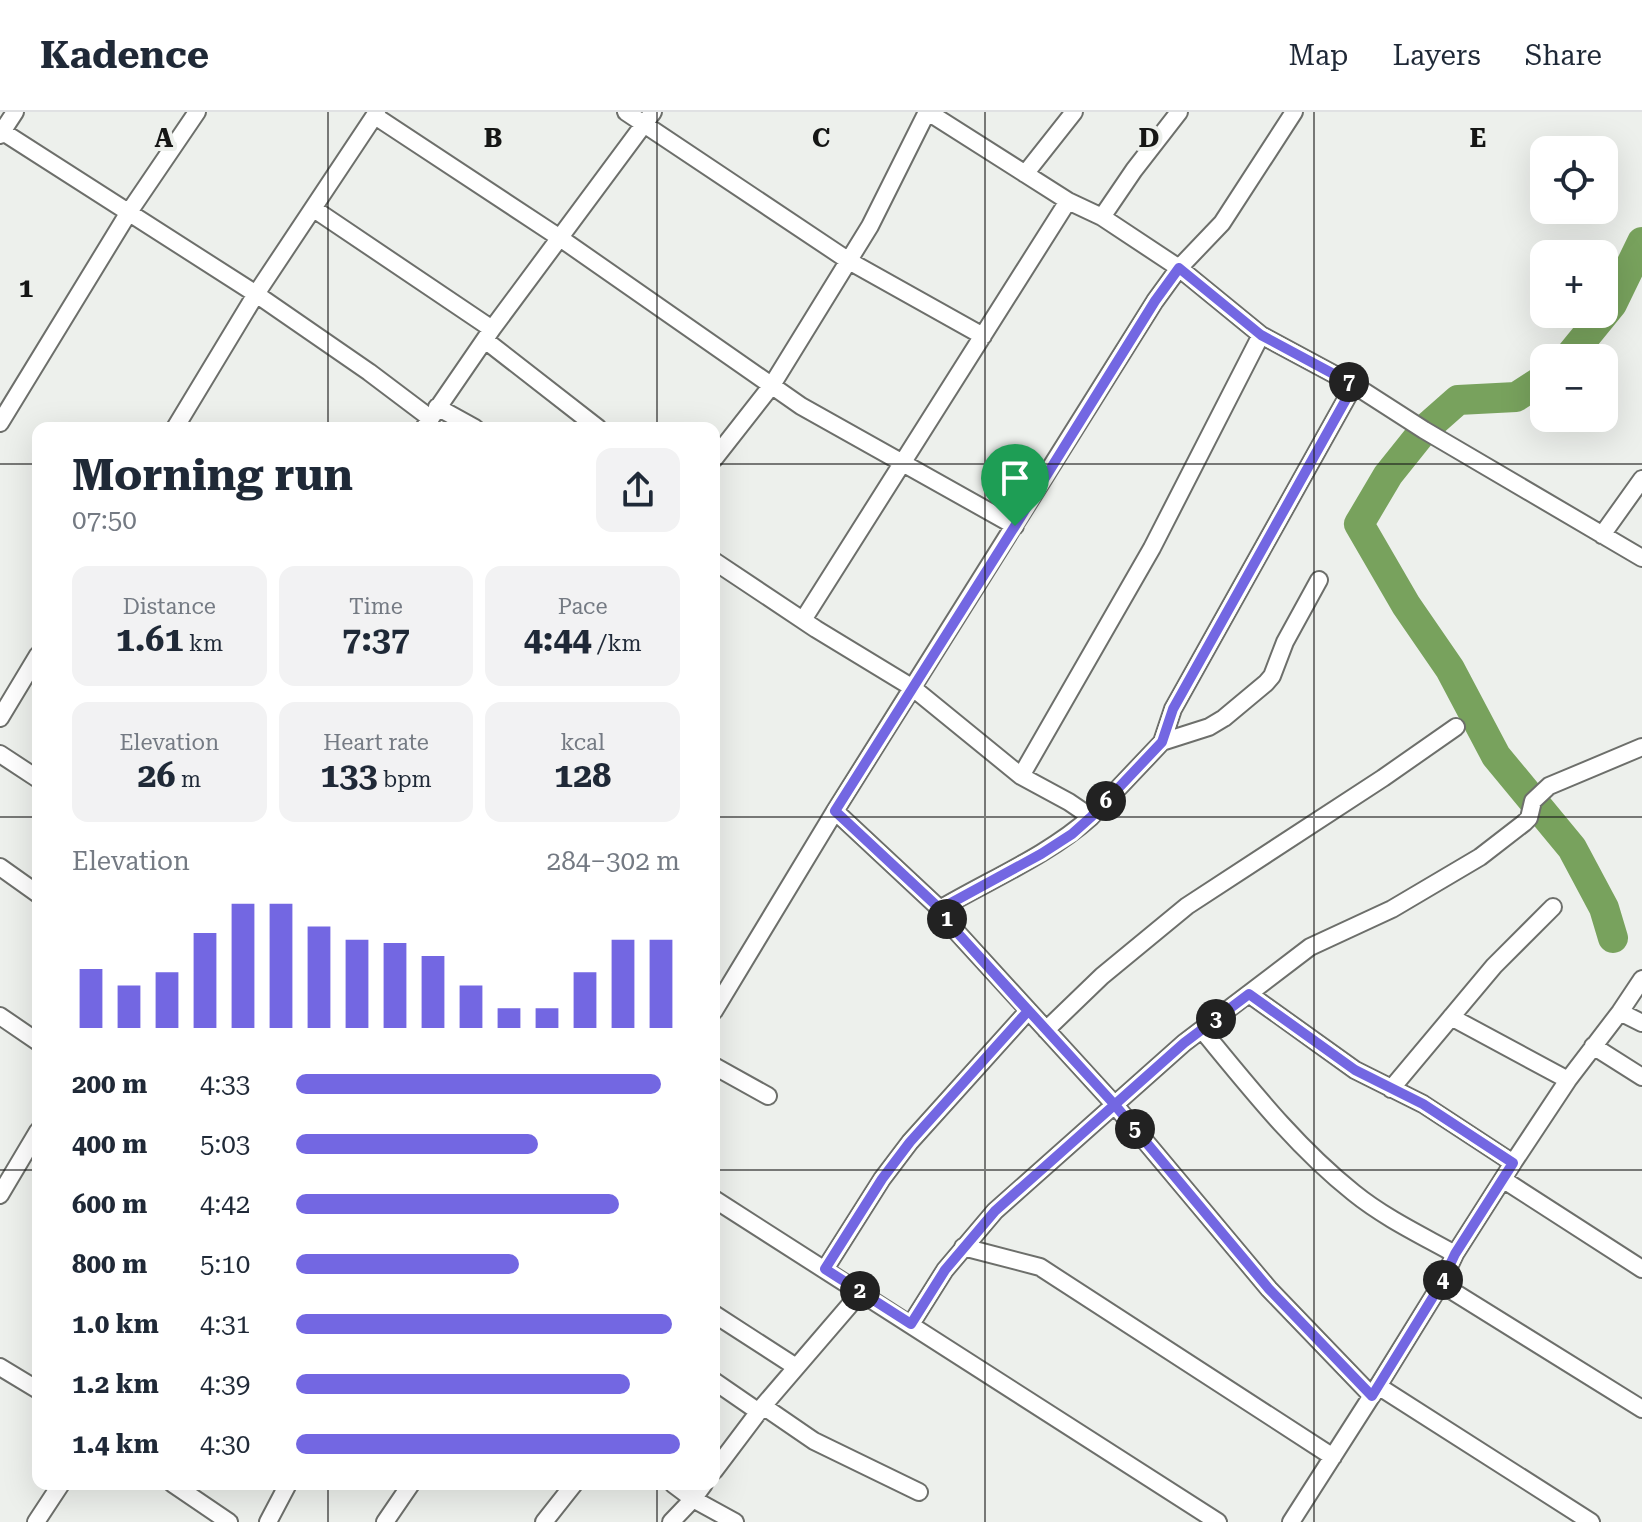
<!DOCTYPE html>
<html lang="en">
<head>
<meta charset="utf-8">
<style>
	body { margin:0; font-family:"Roboto Serif",serif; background:#f2f2f3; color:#1f2937; height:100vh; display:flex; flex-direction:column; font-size:30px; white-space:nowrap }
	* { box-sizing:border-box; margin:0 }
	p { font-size:26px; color:#747a83 }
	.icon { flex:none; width:44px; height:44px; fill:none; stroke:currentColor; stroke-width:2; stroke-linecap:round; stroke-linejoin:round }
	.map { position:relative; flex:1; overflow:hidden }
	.drawer { position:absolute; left:32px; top:310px; width:688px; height:1068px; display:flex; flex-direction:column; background:#fff; border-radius:16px; box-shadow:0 8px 32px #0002 }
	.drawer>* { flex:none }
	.buttons { position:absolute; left:1530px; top:24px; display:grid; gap:16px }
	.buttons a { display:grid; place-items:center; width:88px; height:88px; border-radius:16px; background:#fff; box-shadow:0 8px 32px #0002; font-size:40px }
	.pin { position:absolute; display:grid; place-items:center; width:68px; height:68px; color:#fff; margin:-82px -34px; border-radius:50% 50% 50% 0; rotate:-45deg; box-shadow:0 0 8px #0007 }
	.pin .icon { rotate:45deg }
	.km { position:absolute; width:40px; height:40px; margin:-20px; border-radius:50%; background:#222; color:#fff; font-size:22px; line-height:40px; text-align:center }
	.round { display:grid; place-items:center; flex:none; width:84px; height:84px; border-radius:16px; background:#f2f2f3 }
	.headline { display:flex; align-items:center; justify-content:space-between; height:136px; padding:0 40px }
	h1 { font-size:44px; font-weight:700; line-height:60px }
	.metrics { display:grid; grid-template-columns:repeat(3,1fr); gap:12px; height:136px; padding:8px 40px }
	.metrics div { display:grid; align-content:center; border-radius:16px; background:#f2f2f3; text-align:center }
	.metrics b { font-size:34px; font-weight:700 }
	.metrics small { font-size:22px; font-weight:400 }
	.metrics p { font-size:22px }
	.chart { height:224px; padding:16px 40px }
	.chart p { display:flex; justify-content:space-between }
	.chart svg { width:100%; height:144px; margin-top:8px; stroke:#7367e2; stroke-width:6 }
	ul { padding:0 40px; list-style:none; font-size:26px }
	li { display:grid; grid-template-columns:128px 96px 1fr; align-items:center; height:60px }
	li i { height:20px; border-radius:10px; background:#7367e2 }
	header { display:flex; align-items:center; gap:48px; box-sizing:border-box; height:112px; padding:0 40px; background:#fff; border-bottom:2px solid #e0e1e3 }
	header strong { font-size:38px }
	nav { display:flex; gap:44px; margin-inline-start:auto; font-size:28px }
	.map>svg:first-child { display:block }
</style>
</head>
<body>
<header>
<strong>Kadence</strong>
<nav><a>Map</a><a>Layers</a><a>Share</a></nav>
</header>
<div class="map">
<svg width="1642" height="1410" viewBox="0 0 1642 1410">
	<rect width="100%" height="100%" fill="#edf0ec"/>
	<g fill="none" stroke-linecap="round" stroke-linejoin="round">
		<path stroke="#78a25d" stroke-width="30" d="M1568,246l44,-54 30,-62
			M1544,267l-28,18 -58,3 -34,30 -36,45 -29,49 47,81 44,64 46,87 76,92 32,60 9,30"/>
		<g stroke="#6d6f6b" stroke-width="20">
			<path id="street" d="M626,0l223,149 134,75
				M928,0l140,89 34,16 77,51 82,67 93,50 70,45 218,128
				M375,4l185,122 241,168 214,120
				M0,18l256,164 113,78 61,46
				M0,23l15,-23
				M1025,62l49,-62
				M314,97l178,120
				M1102,105l32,-47 45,-58
				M485,228l113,88
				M437,295l38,21
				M0,311l129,-211 68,-100
				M175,316l81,-134 121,-182
				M424,316l68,-99 161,-217
				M714,347l58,-74 98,-159 57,-114
				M1602,423l40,-56
				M714,449l102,68 97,59 108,88 48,26 22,15 71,-75 11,-33 181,-324
				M803,508l265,-419
				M0,606l38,-63
				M1162,630l47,-15 15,-9 42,-35 6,-7 13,-34 34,-62
				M0,642l38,25
				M1021,664l131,-228 109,-213
				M835,699l105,98 14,20 160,175 155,185 103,107
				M0,755l38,27
				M940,797c51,-30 107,-53 151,-92
				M1249,882l106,76 68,34 90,59
				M714,899l121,-200 320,-510 24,-33 43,-45 72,-111
				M1620,900l22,11
				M0,904l38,26
				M1451,905l117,63
				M1046,918l56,-54 85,-70 196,-128 73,-51
				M1202,918c47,57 94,117 152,163 31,25 67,42 101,61
				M1593,934l49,31
				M714,954l54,30
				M1391,977l103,-123 59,-59
				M1504,1068l138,89
				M0,1083l38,-64
				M714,1087l504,323
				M963,1135l77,20 293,190
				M825,1157l57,-90 28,-37 118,-131
				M1441,1172l201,125
				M714,1202l82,53
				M911,1212l34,-54 50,-59 189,-168 126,-96 82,-38 88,-52 44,-34 5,-5 4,-17 16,-15 93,-39
				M0,1255l38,23
				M714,1269l45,31
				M1378,1274l213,136
				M763,1294l51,35 105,51
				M714,1359l49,-65 98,-114
				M173,1372l56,38
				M704,1372l-11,15 42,23
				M36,1410l25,-38
				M268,1410l20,-38
				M385,1410l26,-38
				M544,1410l30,-38
				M671,1410l22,-23 -20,-15
				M1291,1410l87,-136 63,-102 14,-30 58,-91 55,-83 52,-68 22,-33"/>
		</g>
		<use href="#street" stroke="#fff" stroke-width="16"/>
	</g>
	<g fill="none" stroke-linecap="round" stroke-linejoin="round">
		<g stroke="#fff" stroke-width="16">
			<path id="route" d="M1015,414l-180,285 105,98 14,20 74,82 -118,131 -28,37 -57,90 86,55 34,-54 50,-59 189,-168 65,-49 106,76 68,34 90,59 -58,91 -14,30 -69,112 -103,-107 -155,-185 -160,-175 -14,-20 101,-55 31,-20 19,-17 71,-75 11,-33 181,-324 -93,-50 -82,-67 -24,33 -140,225"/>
		</g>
		<use href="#route" stroke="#7367e2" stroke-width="10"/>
	</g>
	<path fill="none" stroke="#151615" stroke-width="2" stroke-opacity="0.55" d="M328,0v316M657,0v316M985,0v1410M1314,0v1410M0,352h38M714,352h928M0,705h38M714,705h928M0,1058h38M714,1058h928M328,1372v38M657,1372v38"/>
	<g font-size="26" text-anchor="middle" font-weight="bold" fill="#151615" stroke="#edf0ec" stroke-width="8" stroke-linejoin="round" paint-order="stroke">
		<text x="164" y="35">A</text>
		<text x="493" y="35">B</text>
		<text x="821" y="35">C</text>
		<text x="1149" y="35">D</text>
		<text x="1478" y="35">E</text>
		<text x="26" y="185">1</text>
	</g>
</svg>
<div class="buttons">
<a><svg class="icon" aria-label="locate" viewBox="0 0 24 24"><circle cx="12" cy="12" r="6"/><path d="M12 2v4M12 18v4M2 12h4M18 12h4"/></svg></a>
<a>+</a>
<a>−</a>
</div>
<div class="pin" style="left:1015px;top:414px;background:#1e9e55"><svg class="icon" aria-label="arrive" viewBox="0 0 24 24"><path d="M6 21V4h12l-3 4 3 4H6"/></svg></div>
<b class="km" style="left:947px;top:807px">1</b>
<b class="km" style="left:860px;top:1179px">2</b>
<b class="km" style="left:1216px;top:907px">3</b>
<b class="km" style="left:1443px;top:1168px">4</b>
<b class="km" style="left:1135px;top:1017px">5</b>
<b class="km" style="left:1106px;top:689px">6</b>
<b class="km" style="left:1349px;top:270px">7</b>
<section class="drawer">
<div class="headline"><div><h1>Morning run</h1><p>07:50</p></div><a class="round"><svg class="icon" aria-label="share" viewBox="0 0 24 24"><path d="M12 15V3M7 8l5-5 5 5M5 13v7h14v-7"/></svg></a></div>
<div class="metrics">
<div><p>Distance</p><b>1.61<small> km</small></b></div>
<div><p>Time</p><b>7:37</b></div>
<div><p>Pace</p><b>4:44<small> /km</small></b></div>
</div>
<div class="metrics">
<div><p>Elevation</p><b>26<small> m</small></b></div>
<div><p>Heart rate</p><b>133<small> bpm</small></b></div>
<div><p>kcal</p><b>128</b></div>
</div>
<div class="chart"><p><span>Elevation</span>284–302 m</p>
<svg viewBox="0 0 160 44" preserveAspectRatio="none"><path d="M5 44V26M15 44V31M25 44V27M35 44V15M45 44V6M55 44V6M65 44V13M75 44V17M85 44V18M95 44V22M105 44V31M115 44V38M125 44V38M135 44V27M145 44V17M155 44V17"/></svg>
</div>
<ul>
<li><b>200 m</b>4:33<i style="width:95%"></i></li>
<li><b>400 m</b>5:03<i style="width:63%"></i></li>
<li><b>600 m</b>4:42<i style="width:84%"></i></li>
<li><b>800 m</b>5:10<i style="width:58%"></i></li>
<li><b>1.0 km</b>4:31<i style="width:98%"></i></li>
<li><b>1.2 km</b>4:39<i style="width:87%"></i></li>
<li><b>1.4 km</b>4:30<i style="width:100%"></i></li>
</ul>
</section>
</div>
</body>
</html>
